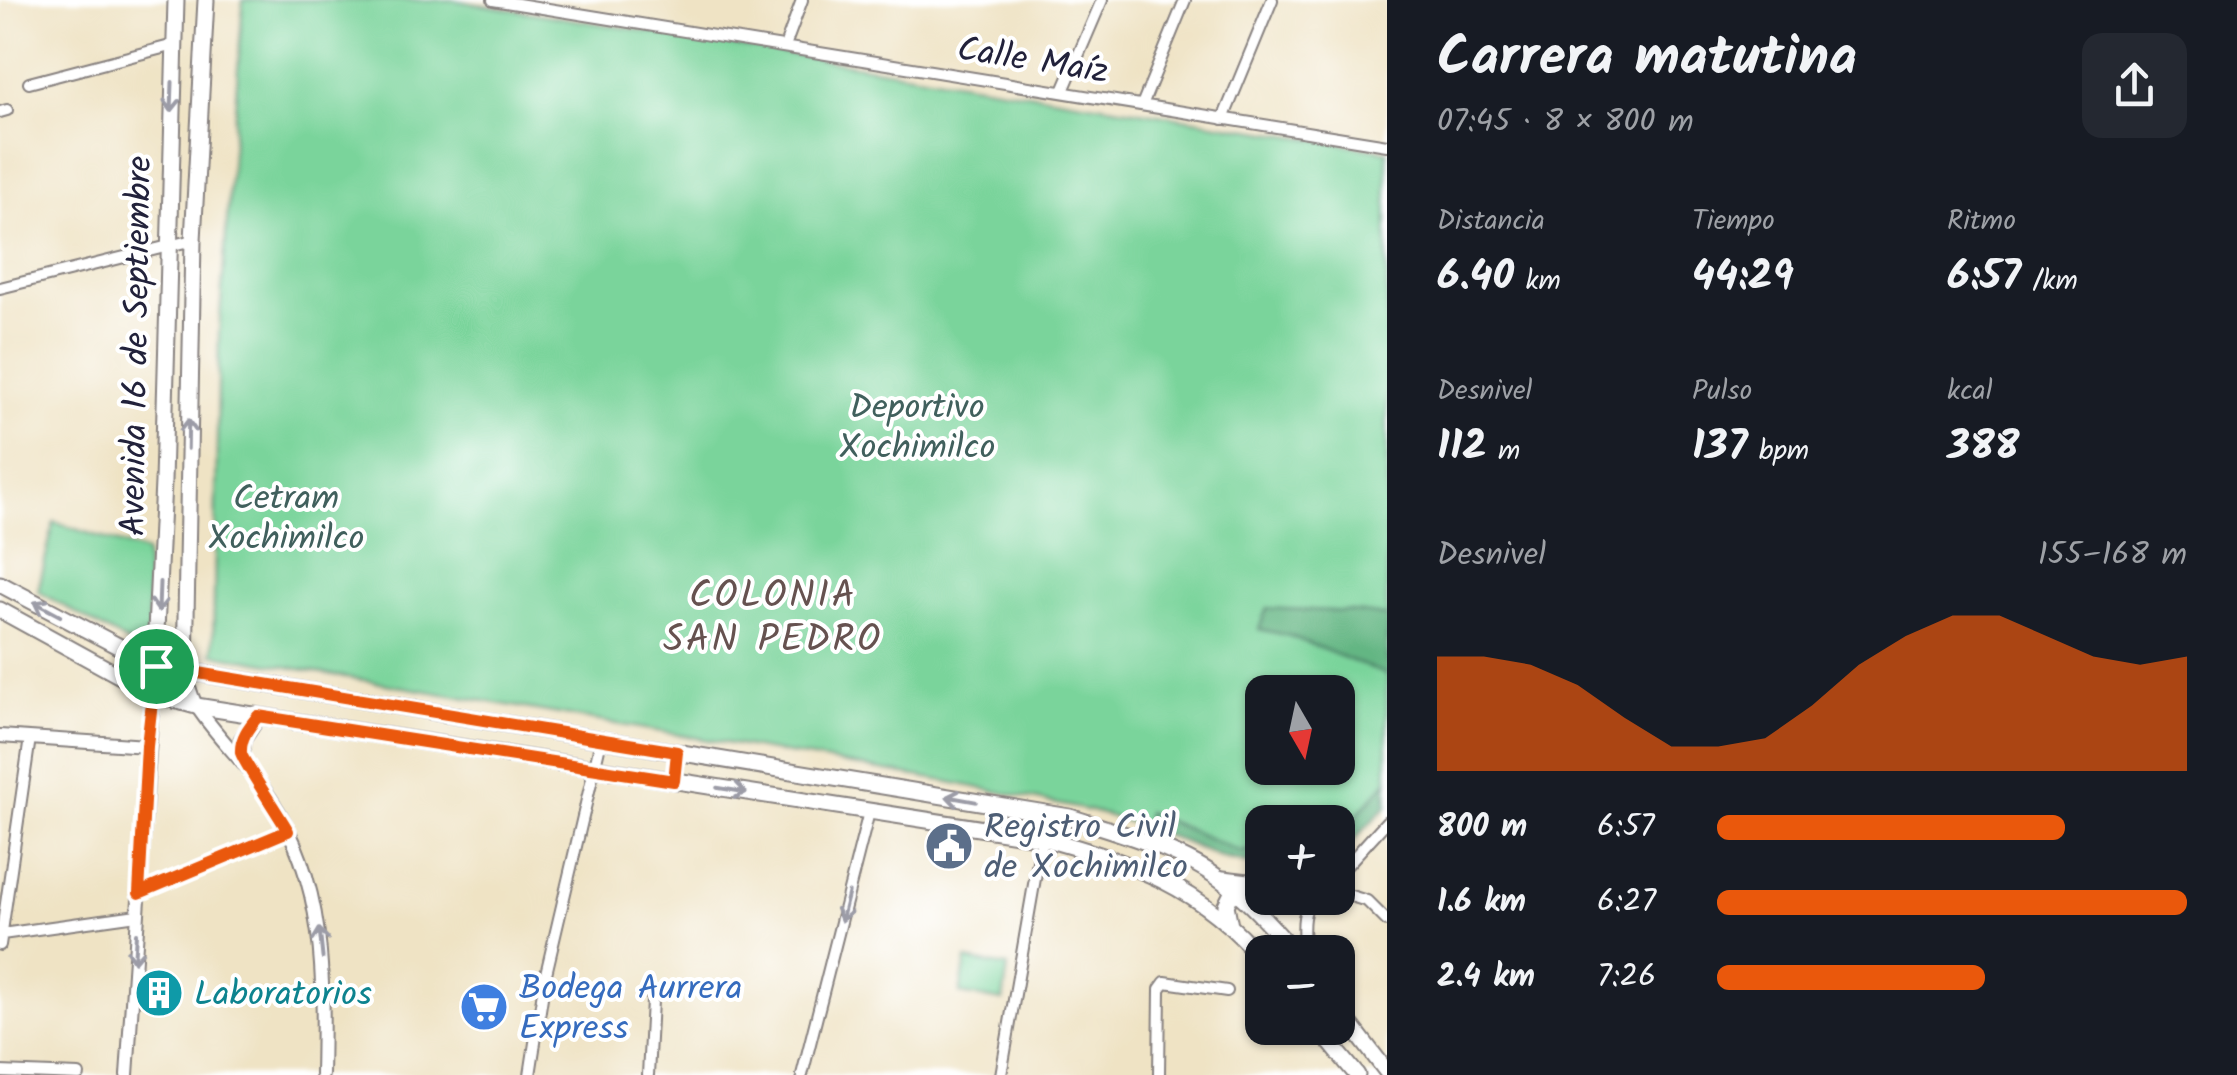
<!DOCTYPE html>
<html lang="es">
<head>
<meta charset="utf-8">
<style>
	body { margin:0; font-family:Kalam,sans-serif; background:#242831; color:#f1f3f6; height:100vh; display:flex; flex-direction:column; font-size:38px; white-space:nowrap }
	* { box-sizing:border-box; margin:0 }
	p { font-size:32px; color:#9ea1a6 }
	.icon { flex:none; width:55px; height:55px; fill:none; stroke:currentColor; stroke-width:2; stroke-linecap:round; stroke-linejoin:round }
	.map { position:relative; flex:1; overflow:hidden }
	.panel { display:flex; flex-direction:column; background:#171b24; width:850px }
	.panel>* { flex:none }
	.needle { width:65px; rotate:171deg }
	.tools { position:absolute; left:1245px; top:675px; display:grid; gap:20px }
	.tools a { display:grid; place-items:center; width:110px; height:110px; border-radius:20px; background:#171b24; box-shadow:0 2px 8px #0004; font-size:50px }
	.pin { position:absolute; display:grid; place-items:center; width:85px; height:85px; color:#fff; margin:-42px; border:5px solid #fff; border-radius:50%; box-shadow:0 2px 10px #0007 }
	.round { display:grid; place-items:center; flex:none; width:105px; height:105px; border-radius:20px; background:#242831 }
	.summary { display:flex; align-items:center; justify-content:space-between; height:170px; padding:0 50px }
	h1 { font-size:55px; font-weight:700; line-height:75px }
	.figures { display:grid; grid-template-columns:repeat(3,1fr); gap:15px; height:170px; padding:10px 50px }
	.figures div { display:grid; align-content:center }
	.figures b { font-size:42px; font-weight:700 }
	.figures small { font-size:28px; font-weight:400 }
	.figures p { font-size:28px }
	.chart { height:280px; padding:20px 50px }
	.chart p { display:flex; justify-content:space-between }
	.chart svg { width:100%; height:180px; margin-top:10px; fill:#ea580c; opacity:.7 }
	ul { padding:0 50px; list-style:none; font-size:32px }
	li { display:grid; grid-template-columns:160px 120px 1fr; align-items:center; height:75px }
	li i { height:25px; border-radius:12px; background:#ea580c }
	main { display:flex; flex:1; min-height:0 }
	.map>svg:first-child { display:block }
</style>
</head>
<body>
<main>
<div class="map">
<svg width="1387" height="1075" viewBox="0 0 1387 1075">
	<rect width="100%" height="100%" fill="#fff"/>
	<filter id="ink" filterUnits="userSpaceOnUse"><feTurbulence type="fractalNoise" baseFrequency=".01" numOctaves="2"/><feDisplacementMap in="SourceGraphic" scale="20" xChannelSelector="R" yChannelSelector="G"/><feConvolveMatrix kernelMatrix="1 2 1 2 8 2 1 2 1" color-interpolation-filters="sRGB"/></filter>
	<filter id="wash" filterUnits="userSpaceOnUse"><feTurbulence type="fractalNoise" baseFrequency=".0048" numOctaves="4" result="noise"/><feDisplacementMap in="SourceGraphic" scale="40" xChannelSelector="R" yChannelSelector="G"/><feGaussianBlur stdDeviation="2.25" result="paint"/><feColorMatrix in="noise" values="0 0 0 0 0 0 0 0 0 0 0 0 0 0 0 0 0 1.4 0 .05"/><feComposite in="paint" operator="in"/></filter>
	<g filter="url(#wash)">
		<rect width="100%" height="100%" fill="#efe3c4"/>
		<path fill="#7ad49b" stroke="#4e7b6b" stroke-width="2.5" fill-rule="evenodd" d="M243,0h210l934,151v655l-49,50v-34h-76v44l-40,-8 -54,-25 -77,-22 -141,-29 -737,-128 6,-323zM1262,692h76v76h-76z
			M54,522l92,30 4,104 -112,-65z
			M966,960l42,7 -5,34 -43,-7z"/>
		<path fill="#63b683" stroke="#426c5f" stroke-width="2.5" d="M1267,608c38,3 85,1 120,9v58l-97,-39 -31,-7z
			M1387,781v25l-49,50v-23l4,-1z
			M1147,812l94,40 21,-4v18l-40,-8 -78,-32z"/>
	</g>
	<g filter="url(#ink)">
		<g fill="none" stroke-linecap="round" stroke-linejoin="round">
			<g stroke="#888280" stroke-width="14">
				<path id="minor" d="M493,0l894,145
					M785,46l17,-46
					M29,83l145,-38
					M1063,91l39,-91
					M1142,105l43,-105
					M0,112l7,-2
					M1223,119l49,-119
					M0,288l193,-48
					M1338,875l49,-54
					M1219,876l43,5
					M1338,892l29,9 20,20
					M139,893l149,-62
					M2,934l135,-19
					M0,945l30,-207
					M1304,952c0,-19 -5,-40 10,-54
					M0,1072l79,3
					M530,1075l15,-97 56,-238
					M648,1075l4,-74
					M802,1075l67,-263
					M1001,1075l41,-237
					M1159,1075l1,-86 5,-7 62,9"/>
			</g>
			<g stroke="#888280" stroke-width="16">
				<path id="tertiary" d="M185,672c3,11 6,26 13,36 21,32 51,58 72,90 56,84 54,181 52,277
					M0,736l147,10
					M127,1075l26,-381"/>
			</g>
			<g stroke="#888280" stroke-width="19">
				<path id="secondary" d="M0,584l156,82 914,151c55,18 119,34 164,73 22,18 42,41 60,62
					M0,610l153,84 43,12 846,132c87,23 161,49 220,122
					M185,672l8,-432 13,-240
					M153,694l10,-212 13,-482
					M241,758l1,-18 16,-24
					M1230,926l-4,-21 8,-16 21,-9
					M1338,1008l49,64
					M1318,1028l39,47"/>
			</g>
			<use href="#minor" stroke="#fff" stroke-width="10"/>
			<use href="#tertiary" stroke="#fff" stroke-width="12"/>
			<use href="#secondary" stroke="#fff" stroke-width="15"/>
		</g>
		<defs><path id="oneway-shaft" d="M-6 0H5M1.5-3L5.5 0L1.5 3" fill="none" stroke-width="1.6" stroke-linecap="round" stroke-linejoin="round" transform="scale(2.5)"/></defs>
		<g stroke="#9c9ca7">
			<use href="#oneway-shaft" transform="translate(172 97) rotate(92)"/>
			<use href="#oneway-shaft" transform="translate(188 434) rotate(-89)"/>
			<use href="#oneway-shaft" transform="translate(159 597) rotate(92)"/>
			<use href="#oneway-shaft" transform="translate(47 609) rotate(-152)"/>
			<use href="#oneway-shaft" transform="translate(732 790) rotate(9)"/>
			<use href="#oneway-shaft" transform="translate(961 799) rotate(-170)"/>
			<use href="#oneway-shaft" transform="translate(845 907) rotate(104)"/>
			<use href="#oneway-shaft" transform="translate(321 943) rotate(-96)"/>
			<use href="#oneway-shaft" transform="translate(135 948) rotate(94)"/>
		</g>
	</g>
	<g fill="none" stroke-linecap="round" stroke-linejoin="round" filter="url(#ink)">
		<g stroke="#fff" stroke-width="20">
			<path id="route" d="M156,666l521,86 -3,29 -416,-65c-9,11 -18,22 -17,37 1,7 40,65 47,78l-149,62 8,-147z"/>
		</g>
		<use href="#route" stroke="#ea580c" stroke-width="12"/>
	</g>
	<defs>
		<g id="civic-disc" transform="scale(2.5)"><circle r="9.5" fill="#5c6f8a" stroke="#fff"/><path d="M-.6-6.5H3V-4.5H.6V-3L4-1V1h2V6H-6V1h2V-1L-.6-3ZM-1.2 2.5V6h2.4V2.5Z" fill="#fff"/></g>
		<g id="building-disc" transform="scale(2.5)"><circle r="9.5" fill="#0f9aa8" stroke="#fff"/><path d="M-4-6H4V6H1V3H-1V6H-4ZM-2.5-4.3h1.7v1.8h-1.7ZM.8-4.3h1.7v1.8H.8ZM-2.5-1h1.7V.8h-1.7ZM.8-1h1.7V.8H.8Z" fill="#fff"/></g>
		<g id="supermarket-disc" transform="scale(2.5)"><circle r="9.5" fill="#3f7fe0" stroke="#fff"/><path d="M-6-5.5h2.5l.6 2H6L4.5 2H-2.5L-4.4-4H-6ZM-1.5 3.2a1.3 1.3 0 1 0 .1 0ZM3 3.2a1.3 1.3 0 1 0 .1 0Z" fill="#fff"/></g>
	</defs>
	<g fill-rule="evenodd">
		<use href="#civic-disc" x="949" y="846"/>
		<use href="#building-disc" x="159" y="993"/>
		<use href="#supermarket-disc" x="484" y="1007"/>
	</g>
	<g text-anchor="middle" stroke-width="8" stroke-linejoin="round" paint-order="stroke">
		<g font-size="35" fill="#22223b" stroke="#fff">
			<text transform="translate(1033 59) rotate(9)" y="12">Calle Maíz</text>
			<text transform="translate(135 346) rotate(-89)" y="12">Avenida 16 de Septiembre</text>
		</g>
		<g font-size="35" fill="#41605d" stroke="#fff">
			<text x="917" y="418">Deportivo<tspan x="917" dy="40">Xochimilco</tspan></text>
			<text x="286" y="509">Cetram<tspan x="286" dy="40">Xochimilco</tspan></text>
		</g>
		<g font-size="35" fill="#4e5e75" stroke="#fff" text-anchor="start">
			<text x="984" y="838">Registro Civil<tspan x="984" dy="40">de Xochimilco</tspan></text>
		</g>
		<g font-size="35" fill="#366cbe" stroke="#fff" text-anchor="start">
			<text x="519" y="999">Bodega Aurrera<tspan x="519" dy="40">Express</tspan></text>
		</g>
		<g font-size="35" fill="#0d838f" stroke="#fff" text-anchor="start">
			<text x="194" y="1005">Laboratorios</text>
		</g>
		<g font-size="38" letter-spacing="2.5" fill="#665250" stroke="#fff">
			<text x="773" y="607">COLONIA<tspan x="773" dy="44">SAN PEDRO</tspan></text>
		</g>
	</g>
</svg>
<div class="tools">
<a><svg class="needle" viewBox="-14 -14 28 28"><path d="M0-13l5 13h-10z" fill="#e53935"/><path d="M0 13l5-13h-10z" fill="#9ea1a6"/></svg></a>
<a>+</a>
<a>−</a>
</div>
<div class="pin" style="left:156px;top:666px;background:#1e9e55"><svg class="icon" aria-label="arrive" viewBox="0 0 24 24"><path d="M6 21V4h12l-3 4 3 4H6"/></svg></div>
</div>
<section class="panel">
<div class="summary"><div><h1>Carrera matutina</h1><p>07:45 · 8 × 800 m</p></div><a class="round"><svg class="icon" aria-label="share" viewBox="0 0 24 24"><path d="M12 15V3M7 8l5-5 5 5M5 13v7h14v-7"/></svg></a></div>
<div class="figures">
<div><p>Distancia</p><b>6.40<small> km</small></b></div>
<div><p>Tiempo</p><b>44:29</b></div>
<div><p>Ritmo</p><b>6:57<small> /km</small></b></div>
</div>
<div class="figures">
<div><p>Desnivel</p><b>112<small> m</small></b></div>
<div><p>Pulso</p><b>137<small> bpm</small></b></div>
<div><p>kcal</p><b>388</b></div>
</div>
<div class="chart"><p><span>Desnivel</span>155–168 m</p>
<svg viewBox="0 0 160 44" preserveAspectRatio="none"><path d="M0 44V16L10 16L20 18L30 23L40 31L50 38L60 38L70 36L80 28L90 18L100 11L110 6L120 6L130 11L140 16L150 18L160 16V44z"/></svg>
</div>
<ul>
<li><b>800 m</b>6:57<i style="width:74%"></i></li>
<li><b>1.6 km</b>6:27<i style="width:100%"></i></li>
<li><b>2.4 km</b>7:26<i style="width:57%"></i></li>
</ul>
</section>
</main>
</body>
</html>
